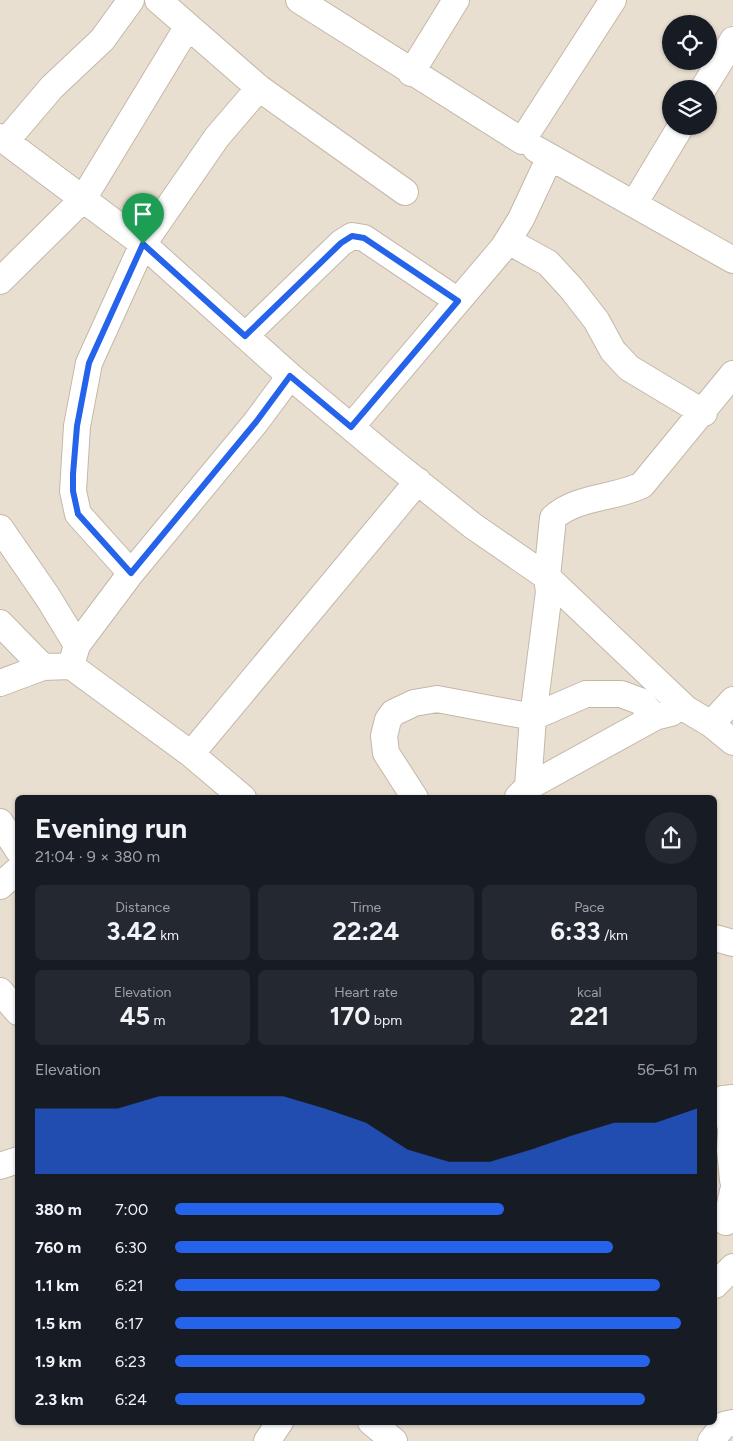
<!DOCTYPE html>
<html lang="en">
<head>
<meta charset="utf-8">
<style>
	body { margin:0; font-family:Figtree,sans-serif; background:#242831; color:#f1f3f6; height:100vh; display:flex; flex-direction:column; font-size:19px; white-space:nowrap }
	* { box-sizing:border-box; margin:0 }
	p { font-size:16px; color:#9ea1a6 }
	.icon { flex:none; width:28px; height:28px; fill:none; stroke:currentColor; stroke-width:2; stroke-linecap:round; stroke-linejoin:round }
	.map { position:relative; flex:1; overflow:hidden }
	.drawer { position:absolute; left:15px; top:795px; width:702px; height:630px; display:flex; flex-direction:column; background:#171b24; border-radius:8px; box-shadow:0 1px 4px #0004 }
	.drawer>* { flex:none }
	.tools { position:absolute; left:662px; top:15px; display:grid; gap:10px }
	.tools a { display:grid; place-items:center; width:55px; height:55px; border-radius:50%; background:#171b24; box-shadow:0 1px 4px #0004; font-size:25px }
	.pin { position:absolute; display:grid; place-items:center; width:42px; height:42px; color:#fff; margin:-51px -21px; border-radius:50% 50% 50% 0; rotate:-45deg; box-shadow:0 0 5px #0007 }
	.pin .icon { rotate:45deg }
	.round { display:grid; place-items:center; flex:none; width:52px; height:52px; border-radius:26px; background:#242831 }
	.headline { display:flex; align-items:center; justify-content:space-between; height:85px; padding:0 20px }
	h1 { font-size:28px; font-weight:700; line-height:38px }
	.stats { display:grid; grid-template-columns:repeat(3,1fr); gap:8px; height:85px; padding:5px 20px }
	.stats div { display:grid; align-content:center; border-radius:8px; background:#242831; text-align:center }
	.stats b { font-size:25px; font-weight:700 }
	.stats small { font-size:14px; font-weight:400 }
	.stats p { font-size:14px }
	.chart { height:140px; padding:10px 20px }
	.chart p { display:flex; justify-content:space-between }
	.chart svg { width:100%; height:90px; margin-top:5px; fill:#2563eb; opacity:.7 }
	ul { padding:0 20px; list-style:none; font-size:16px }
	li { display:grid; grid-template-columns:80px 60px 1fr; align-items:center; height:38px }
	li i { height:12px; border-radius:6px; background:#2563eb }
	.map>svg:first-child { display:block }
</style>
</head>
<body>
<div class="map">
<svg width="733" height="1441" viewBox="0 0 733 1441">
	<rect width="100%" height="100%" fill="#f4eee4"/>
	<path fill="#e9dfd1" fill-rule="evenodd" d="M0,0h733v1441h-733zM671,24h38v37h-38zM671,89h38v37h-38zM18,798h697v624h-697z"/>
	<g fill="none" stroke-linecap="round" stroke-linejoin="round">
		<g stroke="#c4b7a8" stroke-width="28">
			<path id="minor" d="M158,0l101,88 146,104
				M299,0l223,141 91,-141
				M411,73l45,-73
				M703,89l30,-49
				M0,137l143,107 147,132 93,78 90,72 74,51
				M6,141l46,-54 50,-47 29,-40
				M536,149l197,111
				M634,204l47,-78
				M508,241l40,22 23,25 25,32 17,31 16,17 75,45
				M0,281l83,-82 105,-173
				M245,336l96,-93 11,-7 12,2 94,63
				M351,427l152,-179 18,-29 29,-62
				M0,528l47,68 30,49
				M131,573l125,-151 34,-46
				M547,577l6,-59c23,-22 61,-19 89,-33l91,-111
				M0,623l43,44 28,-1 120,88 52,44
				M71,666l6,-21 54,-72 -53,-59 -5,-23 4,-65 12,-63 54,-119 74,-107 42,-49
				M0,683l43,-16
				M711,724l22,-24
				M191,754l227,-273
				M528,787l5,-70 16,-125 -2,-15 139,132 25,15 22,18
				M518,797l10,-10 127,-70 16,-4
				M415,798l-29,-45 -2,-17 4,-16 5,-7 21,-10 23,-4 96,18 53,-23h35l19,7 15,16
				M0,822l18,28
				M0,886l18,-16
				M715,938l18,5
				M0,991l18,21
				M733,1098l-10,1 8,29 -1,22 3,30
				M0,1166l18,-6
				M726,1222l7,-31
				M715,1285l18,-18
				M371,1422l23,19
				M267,1441l13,-19
				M711,1441l13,-16 9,-2"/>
		</g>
		<use href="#minor" stroke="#fff" stroke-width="26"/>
	</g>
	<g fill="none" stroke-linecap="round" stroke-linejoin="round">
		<g stroke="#fff" stroke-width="10">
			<path id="route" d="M352,236l12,2 94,63 -107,126 -61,-51 -34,46 -125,151 -53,-59 -5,-23v-17l4,-48 12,-63 54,-119 102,92 96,-93z"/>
		</g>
		<use href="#route" stroke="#2563eb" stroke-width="6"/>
	</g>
</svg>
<div class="tools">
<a><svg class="icon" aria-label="locate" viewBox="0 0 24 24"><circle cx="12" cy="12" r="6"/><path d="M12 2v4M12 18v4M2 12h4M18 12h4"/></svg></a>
<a><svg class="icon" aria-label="layers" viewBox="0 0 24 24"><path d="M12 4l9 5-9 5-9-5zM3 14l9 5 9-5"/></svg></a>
</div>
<div class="pin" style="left:143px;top:244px;background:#1e9e55"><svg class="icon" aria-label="arrive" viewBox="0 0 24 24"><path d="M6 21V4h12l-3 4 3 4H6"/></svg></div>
<section class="drawer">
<div class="headline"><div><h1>Evening run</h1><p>21:04 · 9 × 380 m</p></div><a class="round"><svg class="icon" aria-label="share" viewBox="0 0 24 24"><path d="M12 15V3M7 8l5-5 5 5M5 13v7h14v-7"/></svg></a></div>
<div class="stats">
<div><p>Distance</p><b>3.42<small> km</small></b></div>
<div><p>Time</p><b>22:24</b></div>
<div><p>Pace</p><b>6:33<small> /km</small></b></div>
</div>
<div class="stats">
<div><p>Elevation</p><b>45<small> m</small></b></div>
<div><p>Heart rate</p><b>170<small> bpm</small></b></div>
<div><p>kcal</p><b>221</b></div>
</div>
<div class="chart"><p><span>Elevation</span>56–61 m</p>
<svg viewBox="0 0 160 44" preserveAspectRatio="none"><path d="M0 44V12L10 12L20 12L30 6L40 6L50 6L60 6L70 12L80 19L90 32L100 38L110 38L120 32L130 25L140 19L150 19L160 12V44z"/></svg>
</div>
<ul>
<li><b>380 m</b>7:00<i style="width:63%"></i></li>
<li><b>760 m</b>6:30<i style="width:84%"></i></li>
<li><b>1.1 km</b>6:21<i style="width:93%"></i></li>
<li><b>1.5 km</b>6:17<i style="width:97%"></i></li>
<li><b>1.9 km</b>6:23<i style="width:91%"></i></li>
<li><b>2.3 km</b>6:24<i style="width:90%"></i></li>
</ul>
</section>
</div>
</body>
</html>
